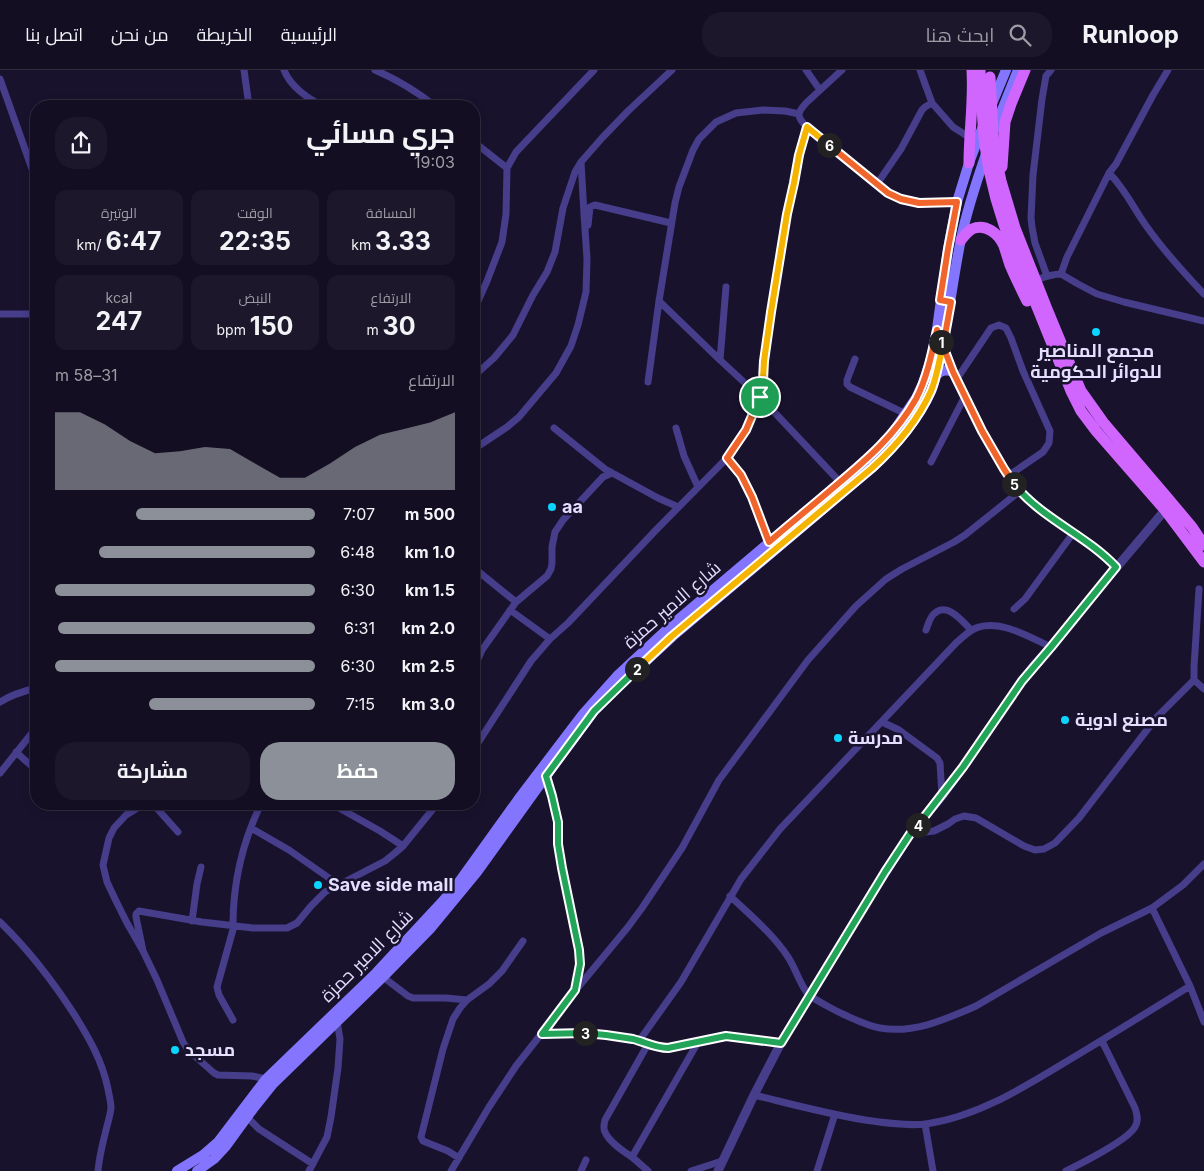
<!DOCTYPE html>
<html lang="ar">
<head>
<meta charset="utf-8">
<style>
	body { margin:0; font-family:Inter,Cairo,sans-serif; background:#1c172a; color:#f1f3f6; direction:rtl; height:100vh; display:flex; flex-direction:column; font-size:19px; white-space:nowrap }
	* { box-sizing:border-box; margin:0 }
	p { font-size:16px; color:#9d9ca5 }
	.icon { flex:none; width:28px; height:28px; fill:none; stroke:currentColor; stroke-width:2; stroke-linecap:round; stroke-linejoin:round }
	.map { position:relative; flex:1; overflow:hidden; direction:ltr }
	.panel { position:absolute; left:30px; top:30px; width:450px; height:710px; display:flex; flex-direction:column; background:#130e22; border-radius:20px; box-shadow:0 2px 8px #0003,0 0 0 1px #322e40; direction:rtl }
	.panel>* { flex:none }
	.pin { position:absolute; display:grid; place-items:center; width:42px; height:42px; color:#fff; margin:-21px; border:2px solid #fff; border-radius:50%; box-shadow:0 1px 5px #0007 }
	.km { position:absolute; width:25px; height:25px; margin:-12px; border-radius:50%; background:#222; color:#fff; font-size:14px; line-height:25px; text-align:center }
	.round { display:grid; place-items:center; flex:none; width:52px; height:52px; border-radius:20px; background:#1c172a }
	.head { display:flex; align-items:center; justify-content:space-between; height:85px; padding:0 25px }
	h1 { font-size:28px; font-weight:700; line-height:38px }
	.stats { display:grid; grid-template-columns:repeat(3,1fr); gap:8px; height:85px; padding:5px 25px }
	.stats div { display:grid; align-content:center; border-radius:12px; background:#1c172a; text-align:center }
	.stats b { font-size:25px; font-weight:700 }
	.stats small { font-size:14px; font-weight:400 }
	.stats p { font-size:14px }
	.chart { height:140px; padding:10px 25px }
	.chart p { display:flex; justify-content:space-between }
	.chart svg { width:100%; height:90px; margin-top:5px; fill:#8c9099; opacity:.7 }
	.primary-button { display:flex; gap:10px; margin-top:auto; padding:10px 25px }
	.primary-button a { flex:1; height:58px; border-radius:20px; background:#8c9099; color:#fff; font-size:20px; font-weight:700; line-height:58px; text-align:center }
	.primary-button a+a { background:#1c172a; color:#f1f3f6 }
	ul { padding:0 25px; list-style:none; font-size:16px }
	li { display:grid; grid-template-columns:80px 60px 1fr; align-items:center; height:38px }
	li i { height:12px; border-radius:6px; background:#8c9099 }
	header { display:flex; align-items:center; gap:30px; box-sizing:border-box; height:70px; padding:0 25px; background:#130e22; border-bottom:1px solid #322e40 }
	header strong { font-size:24px }
	nav { display:flex; gap:28px; margin-inline-start:auto; font-size:18px }
	.search { width:350px; height:45px; background:#1c172a; display:flex; align-items:center; gap:12px; box-sizing:border-box; padding:0 18px; border-radius:20px; color:#9d9ca5; font-size:19px }
	.map>svg:first-child { display:block }
</style>
</head>
<body>
<header>
<strong>Runloop</strong>
<div class="search"><svg class="icon" aria-label="search" viewBox="0 0 24 24"><circle cx="10" cy="10" r="6"/><path d="M15 15l6 6"/></svg>ابحث هنا</div>
<nav><a>الرئيسية</a><a>الخريطة</a><a>من نحن</a><a>اتصل بنا</a></nav>
</header>
<div class="map">
<svg width="1204" height="1101" viewBox="0 0 1204 1101">
	<rect width="100%" height="100%" fill="#19122d"/>
	<g fill="none" stroke-linecap="round" stroke-linejoin="round">
		<path stroke="#463d8b" stroke-width="7" d="M244,0l5,36
			M284,0c6,16 24,29 39,36
			M375,0c21,9 41,21 60,36
			M806,0l14,20
			M842,0l-36,33c-8,9 -10,13 -1,22l83,68c7,4 15,8 23,9 15,3 31,0 46,0
			M920,0l12,33 21,24 16,10
			M0,9l36,101
			M474,72l33,26
			M1109,103c16,16 25,36 38,54 17,24 37,46 57,67
			M877,114l24,-35 21,-39 3,-3 7,-4
			M588,155l2,-18 5,-2 76,18
			M1061,204l17,10 19,10 27,8 80,19
			M1047,206l-12,-33 -3,-16 -1,-9 2,-43 9,-76 4,-23 5,-6
			M1036,210c8,-3 16,-6 25,-6l6,-17 42,-84 7,-9 37,-69 15,-25
			M659,231l61,59 40,37 80,85
			M474,240l13,-29 15,-39 4,-28 1,-46 9,-16 78,-82
			M0,244h36
			M942,274c14,36 30,71 49,104 12,20 23,39 41,54 20,18 44,30 65,46 7,6 13,12 20,19
			M855,289l-8,21v4l3,3 56,27
			M720,290l6,-73
			M474,306l20,-18 19,-23 20,-40 14,-23 8,-20 8,-44 12,-36 6,-10 21,-24 26,-27 44,-41
			M956,310l35,-52 8,-3 7,3 5,10 12,33 27,60 -1,12 -6,9 -35,24
			M648,312l11,-81 16,-98 4,-16 14,-37 6,-11 17,-17 20,-9 27,-3 22,1 14,3
			M554,358l51,41 53,29 20,9
			M676,358l8,28 14,31
			M474,379l33,-22 12,-10 37,-44 15,-27 7,-21 8,-33 1,-33 -3,-45 -3,-52
			M727,388l14,17 11,22 17,45
			M931,392l34,-66
			M474,498l42,34
			M1014,539l11,-10 49,-67
			M510,540l40,29
			M926,560c2,-5 4,-14 9,-17 13,-11 28,9 36,17
			M474,598l8,-18 34,-48 31,-26 4,-7 1,-6v-16l3,-15 8,-12 40,-43 9,-4
			M1194,610l10,9
			M0,632c11,-7 24,-11 36,-14
			M882,652l17,8 38,28 3,5 2,33
			M474,679l57,-88 19,-22 18,-16 87,-92 72,-73 19,-28 14,-33 3,-17 2,-19 6,-49 16,-98 7,-31 5,-28 8,-28
			M16,682l20,18
			M0,703l36,-45
			M546,706l7,20 5,26v22l4,24 17,82 1,14 -5,25
			M75,734l1,1 2,-1
			M144,734l-18,11 -12,13 -5,10 -6,27 4,17 9,19 11,22 16,28 14,29 26,62 5,8 26,23 4,2 34,1 14,3
			M153,734l25,28
			M332,734l48,27 23,15
			M251,758l38,22 50,35
			M910,764l24,-3 14,-7 7,-5 9,-3 12,2 48,28 11,4 9,-1 11,-6 24,-25 78,-101 37,-37v-13l5,-78
			M730,826c20,19 43,38 58,61 8,12 11,26 20,37 7,6 28,17 37,21 11,5 23,11 35,13 34,6 66,-9 96,-22l125,-73 51,-25 31,-23 21,-21
			M1152,838l38,78 14,36
			M192,851l5,-37 4,-17
			M0,852c29,28 52,58 74,92 15,24 28,46 34,75 1,6 3,13 3,19 -1,9 -4,17 -6,26 -3,12 -6,24 -7,37
			M143,881l-7,-34v-3l3,-3 63,11 51,6h34l10,-5 14,-17 14,-14 60,-31 10,-8 8,-7 34,-42
			M383,907l25,19 5,2h33l21,2
			M233,950l-14,-25 -2,-8 17,-61 -1,-1c0,-41 10,-84 28,-121
			M542,964c29,-1 59,-1 88,5 13,2 24,8 37,9l59,-12 55,7
			M639,971l42,-59 60,-103 39,-50 176,-186c7,-6 14,-14 23,-16 23,-7 52,11 72,20
			M754,1025c37,9 74,19 111,25 20,3 41,6 61,4 50,-7 95,-35 138,-61 42,-25 84,-51 126,-77
			M247,1047l12,12 54,35
			M925,1054l8,47
			M632,1087c-9,-6 -23,-15 -27,-25 -2,-3 -1,-8 0,-12l43,-76
			M459,1088l-11,-7 -25,-10 -2,-4 22,-88 10,-30 7,-11 7,-8 22,-16 13,-13 21,-30
			M309,1101l18,-34 4,-20 7,-49 2,-29 -3,-18
			M451,1101l38,-64 27,-41 59,-75 53,-64 14,-19 40,-60 37,-68 89,-120 48,-54 30,-27 16,-10 52,-27 11,-7 55,-44
			M581,1101l5,-11
			M648,1101l-16,-14 66,-115
			M691,1101l31,-10
			M817,1101l18,-57
			M1066,1101c16,-8 61,-30 69,-44 4,-6 2,-13 0,-19l-33,-67"/>
		<path stroke="#463d8b" stroke-width="9" d="M718,1101l36,-76 30,-58 70,-115 56,-88 32,-38 21,-29 59,-86 13,-17 16,-17 49,-60 65,-77"/>
		<path stroke="#8375fe" stroke-width="10" d="M991,36l15,-36
			M994,60l24,-60
			M936,306c4,-6 10,-7 17,-4
			M177,1101l26,-16 15,-13 48,-63 110,-106 66,-71 17,-20 61,-85 63,-83 34,-38 57,-53 183,-155 23,-21 13,-15 23,-34 7,-15 8,-24 6,-30 11,-80 9,-47 12,-39 14,-37
			M197,1101l17,-12 12,-13 27,-37 20,-25 110,-107 47,-48 47,-57 69,-96 48,-65 25,-25 54,-50 199,-168c22,-20 49,-52 60,-79 4,-11 6,-22 8,-33 9,-39 13,-78 21,-117 6,-30 16,-59 26,-88"/>
		<path stroke="#d066fe" stroke-width="11" d="M980,0l2,37
			M994,79l7,32 14,47 32,81 34,82 22,31 63,74 26,31 12,18
			M969,93c0,-31 5,-62 3,-93
			M1002,97l3,-45 6,-18 14,-34
			M989,100l7,29 8,26 67,166 10,20 15,20 69,79 39,52
			M961,170c3,-4 7,-9 11,-11 14,-6 27,5 32,17 2,6 4,13 6,19 5,12 11,24 17,36"/>
		<path stroke="#d066fe" stroke-width="11" d="M990,7l4,72
			M982,37l2,32 5,31"/>
	</g>
	<g fill="none" stroke-linecap="round" stroke-linejoin="round">
		<g stroke="#fff" stroke-width="10">
			<path id="split-1" d="M760,327l-14,33 -19,28 14,17 11,22 17,45c21,-18 43,-36 64,-54 32,-27 62,-52 83,-89 11,-21 16,-46 21,-69l4,12"/>
		</g>
		<g stroke="#fff" stroke-width="10">
			<path id="split-2" d="M637,599l35,-33 200,-168c23,-21 46,-48 59,-77 6,-14 8,-31 12,-45l-2,-4"/>
		</g>
		<g stroke="#fff" stroke-width="10">
			<path id="split-3" d="M585,963l-43,1 33,-44 5,-26 -1,-14 -17,-82 -4,-24v-22l-6,-26 -6,-20 48,-65 43,-42"/>
		</g>
		<g stroke="#fff" stroke-width="10">
			<path id="split-4" d="M585,963c15,1 32,3 48,6 12,3 22,9 35,9l58,-12 55,7 104,-171 25,-38 8,-9"/>
		</g>
		<g stroke="#fff" stroke-width="10">
			<path id="split-5" d="M918,755l45,-58 59,-86 29,-34 65,-80c-30,-32 -74,-48 -102,-83"/>
		</g>
		<g stroke="#fff" stroke-width="10">
			<path id="split-6" d="M829,75l59,48 13,6 18,4 38,-1 -9,47 -8,51 11,2 -8,44 10,26 29,59 22,38 10,15"/>
		</g>
		<g stroke="#fff" stroke-width="10">
			<path id="split-7" d="M760,327l3,-17 1,-19 7,-49 16,-98 7,-31 5,-28 8,-28 22,18"/>
		</g>
		<use href="#split-1" stroke="#f0652b" stroke-width="6"/>
		<use href="#split-2" stroke="#f5b400" stroke-width="6"/>
		<use href="#split-3" stroke="#22a559" stroke-width="6"/>
		<use href="#split-4" stroke="#22a559" stroke-width="6"/>
		<use href="#split-5" stroke="#22a559" stroke-width="6"/>
		<use href="#split-6" stroke="#f0652b" stroke-width="6"/>
		<use href="#split-7" stroke="#f5b400" stroke-width="6"/>
	</g>
	<g fill="#0bd4fe" stroke="#19122d" stroke-width="2">
		<circle cx="1096" cy="262" r="5"/>
		<circle cx="552" cy="437" r="5"/>
		<circle cx="1065" cy="650" r="5"/>
		<circle cx="838" cy="668" r="5"/>
		<circle cx="318" cy="815" r="5"/>
		<circle cx="175" cy="980" r="5"/>
	</g>
	<g text-anchor="middle" stroke-width="5" stroke-linejoin="round" paint-order="stroke">
		<g font-size="18" font-weight="bold" fill="#e4deff" stroke="#19122d" text-anchor="start">
			<text x="1096" y="287" text-anchor="middle">مجمع المناصير<tspan x="1096" dy="21">للدوائر الحكومية</tspan></text>
			<text x="562" y="443">aa</text>
			<text x="1075" y="656">مصنع ادوية</text>
			<text x="848" y="674">مدرسة</text>
			<text x="328" y="821">Save side mall</text>
			<text x="185" y="986">مسجد</text>
		</g>
		<g font-size="18" fill="#e4deff" stroke="#19122d">
			<text transform="translate(672 535) rotate(-41)" y="6">شارع الامير حمزة</text>
			<text transform="translate(367 886) rotate(-45)" y="6">شارع الامير حمزة</text>
		</g>
	</g>
</svg>
<div class="pin" style="left:760px;top:327px;background:#1e9e55"><svg class="icon" aria-label="arrive" viewBox="0 0 24 24"><path d="M6 21V4h12l-3 4 3 4H6"/></svg></div>
<b class="km" style="left:941px;top:272px">1</b>
<b class="km" style="left:637px;top:599px">2</b>
<b class="km" style="left:585px;top:963px">3</b>
<b class="km" style="left:918px;top:755px">4</b>
<b class="km" style="left:1014px;top:414px">5</b>
<b class="km" style="left:829px;top:75px">6</b>
<section class="panel">
<div class="head"><div><h1>جري مسائي</h1><p>19:03</p></div><a class="round"><svg class="icon" aria-label="share" viewBox="0 0 24 24"><path d="M12 15V3M7 8l5-5 5 5M5 13v7h14v-7"/></svg></a></div>
<div class="stats">
<div><p>المسافة</p><b>3.33<small> km</small></b></div>
<div><p>الوقت</p><b>22:35</b></div>
<div><p>الوتيرة</p><b>6:47<small> /km</small></b></div>
</div>
<div class="stats">
<div><p>الارتفاع</p><b>30<small> m</small></b></div>
<div><p>النبض</p><b>150<small> bpm</small></b></div>
<div><p>kcal</p><b>247</b></div>
</div>
<div class="chart"><p><span>الارتفاع</span>31–58 m</p>
<svg viewBox="0 0 160 44" preserveAspectRatio="none"><path d="M0 44V6L10 6L20 12L30 20L40 26L50 25L60 23L70 24L80 31L90 38L100 38L110 31L120 23L130 17L140 14L150 11L160 6V44z"/></svg>
</div>
<ul>
<li><b>500 m</b>7:07<i style="width:69%"></i></li>
<li><b>1.0 km</b>6:48<i style="width:83%"></i></li>
<li><b>1.5 km</b>6:30<i style="width:100%"></i></li>
<li><b>2.0 km</b>6:31<i style="width:99%"></i></li>
<li><b>2.5 km</b>6:30<i style="width:100%"></i></li>
<li><b>3.0 km</b>7:15<i style="width:64%"></i></li>
</ul>
<div class="primary-button"><a>حفظ</a><a>مشاركة</a></div>
</section>
</div>
</body>
</html>
